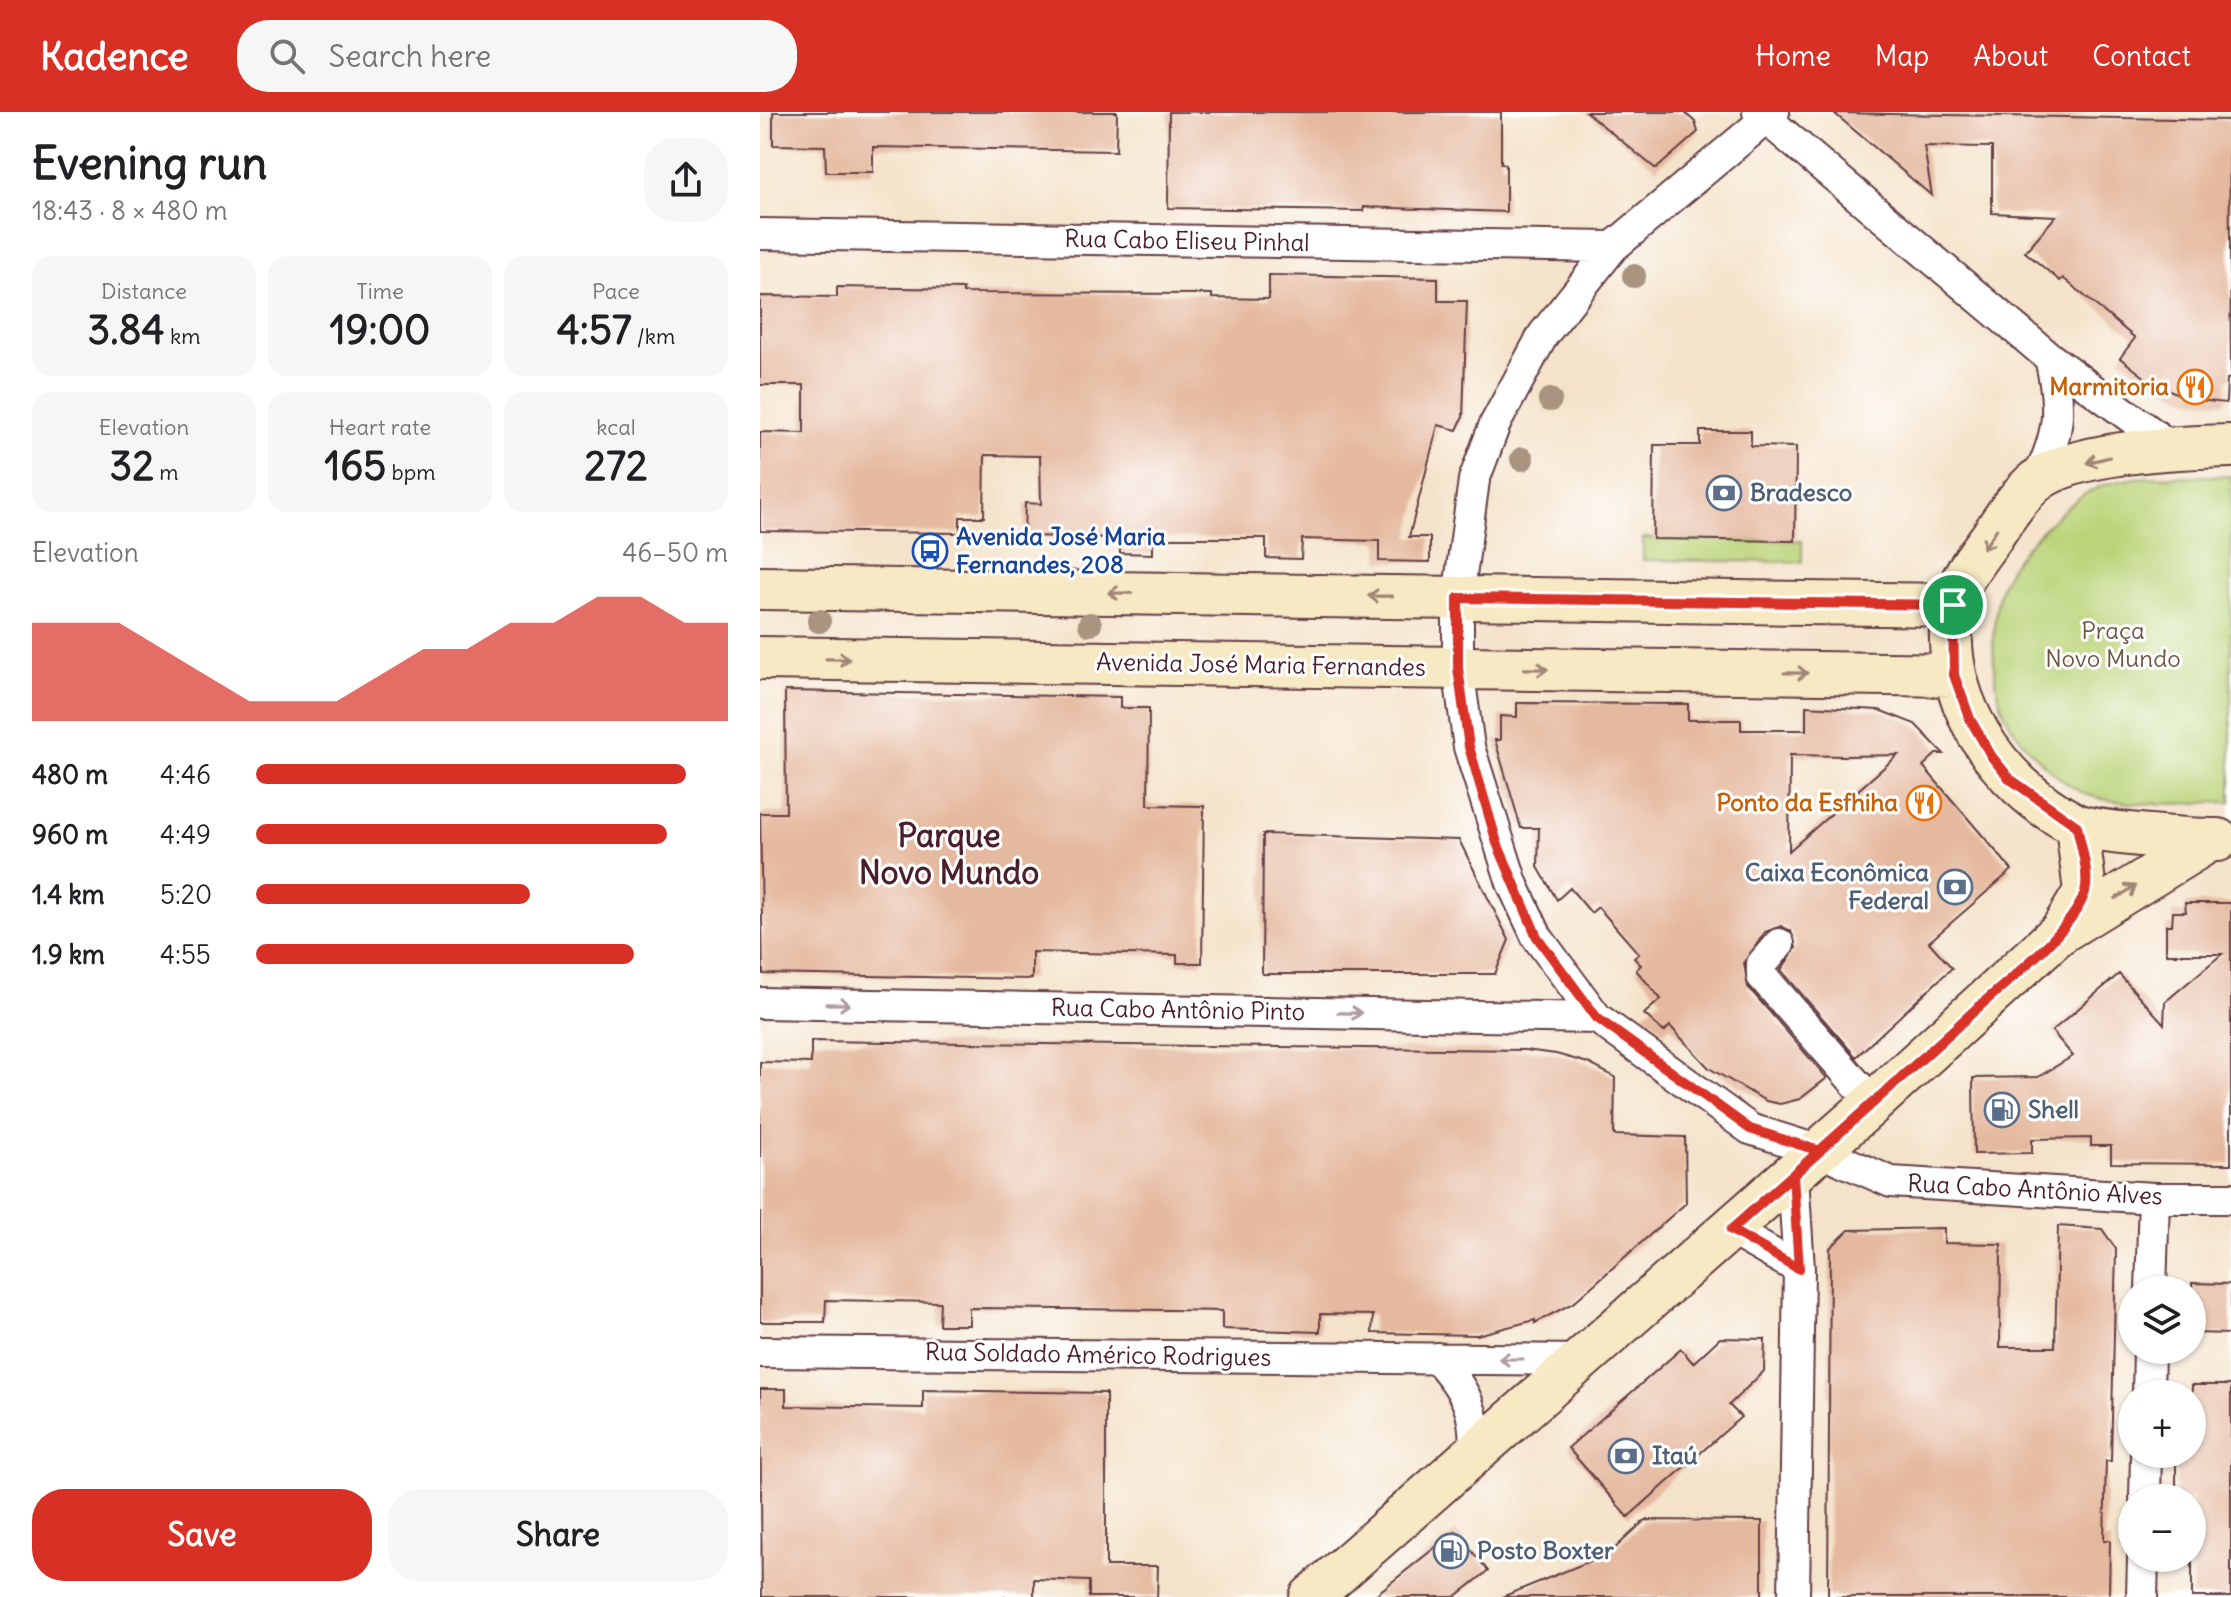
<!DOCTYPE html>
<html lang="en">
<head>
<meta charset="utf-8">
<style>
	body { margin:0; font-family:Delius,sans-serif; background:#f6f6f6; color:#202124; height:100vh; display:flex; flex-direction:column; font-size:30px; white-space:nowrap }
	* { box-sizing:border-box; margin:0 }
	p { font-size:26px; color:#757577 }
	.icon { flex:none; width:44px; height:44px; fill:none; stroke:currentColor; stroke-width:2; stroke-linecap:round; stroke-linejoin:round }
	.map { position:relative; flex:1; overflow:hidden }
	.panel { display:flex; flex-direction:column; background:#fff; width:760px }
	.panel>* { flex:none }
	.buttons { position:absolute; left:1358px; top:1164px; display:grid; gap:16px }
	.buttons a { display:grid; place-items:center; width:88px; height:88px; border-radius:50%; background:#fff; box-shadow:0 2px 6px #0004; font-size:40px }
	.pin { position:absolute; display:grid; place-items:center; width:68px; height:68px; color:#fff; margin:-34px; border:4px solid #fff; border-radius:50%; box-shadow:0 2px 8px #0007 }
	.round { display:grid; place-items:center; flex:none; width:84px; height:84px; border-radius:32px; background:#f6f6f6 }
	.overview { display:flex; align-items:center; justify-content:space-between; height:136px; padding:0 32px }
	h1 { font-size:44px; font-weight:700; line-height:60px }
	.figures { display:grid; grid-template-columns:repeat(3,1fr); gap:12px; height:136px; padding:8px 32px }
	.figures div { display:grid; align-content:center; border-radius:20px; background:#f6f6f6; text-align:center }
	.figures b { font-size:40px; font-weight:700 }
	.figures small { font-size:22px; font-weight:400 }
	.figures p { font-size:22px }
	.chart { height:224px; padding:16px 32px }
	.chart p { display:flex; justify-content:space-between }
	.chart svg { width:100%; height:144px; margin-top:8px; fill:#d93025; opacity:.7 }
	.button { display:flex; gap:16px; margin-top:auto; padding:16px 32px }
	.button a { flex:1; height:92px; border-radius:32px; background:#d93025; color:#fff; font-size:32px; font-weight:700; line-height:92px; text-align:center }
	.button a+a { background:#f6f6f6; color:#202124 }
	ul { padding:0 32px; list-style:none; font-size:26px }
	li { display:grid; grid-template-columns:128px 96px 1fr; align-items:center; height:60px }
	li i { height:20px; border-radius:10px; background:#d93025 }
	header { display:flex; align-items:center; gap:48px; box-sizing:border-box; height:112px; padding:0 40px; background:#d93025; color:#fff }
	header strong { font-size:38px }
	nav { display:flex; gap:44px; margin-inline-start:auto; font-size:28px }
	.search { width:560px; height:72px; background:#f6f6f6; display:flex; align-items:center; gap:20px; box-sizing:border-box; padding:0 28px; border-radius:32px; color:#757577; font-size:30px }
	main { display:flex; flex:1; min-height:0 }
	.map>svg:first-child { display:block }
</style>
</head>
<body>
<header>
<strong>Kadence</strong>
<div class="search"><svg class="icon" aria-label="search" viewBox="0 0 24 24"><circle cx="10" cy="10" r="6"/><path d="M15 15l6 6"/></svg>Search here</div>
<nav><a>Home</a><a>Map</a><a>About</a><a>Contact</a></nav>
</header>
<main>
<section class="panel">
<div class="overview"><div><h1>Evening run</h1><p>18:43 · 8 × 480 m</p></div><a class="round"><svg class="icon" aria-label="share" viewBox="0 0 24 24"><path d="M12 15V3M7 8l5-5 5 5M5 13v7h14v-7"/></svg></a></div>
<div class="figures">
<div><p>Distance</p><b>3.84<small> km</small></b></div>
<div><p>Time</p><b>19:00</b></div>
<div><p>Pace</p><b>4:57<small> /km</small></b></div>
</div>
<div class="figures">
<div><p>Elevation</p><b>32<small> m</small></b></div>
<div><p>Heart rate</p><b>165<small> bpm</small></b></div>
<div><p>kcal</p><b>272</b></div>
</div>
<div class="chart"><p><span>Elevation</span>46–50 m</p>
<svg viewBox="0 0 160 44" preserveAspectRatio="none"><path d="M0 44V14L10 14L20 14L30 22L40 30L50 38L60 38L70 38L80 30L90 22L100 22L110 14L120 14L130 6L140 6L150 14L160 14V44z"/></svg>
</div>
<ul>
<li><b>480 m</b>4:46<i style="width:91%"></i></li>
<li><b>960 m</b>4:49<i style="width:87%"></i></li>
<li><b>1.4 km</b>5:20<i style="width:58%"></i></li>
<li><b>1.9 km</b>4:55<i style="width:80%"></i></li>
</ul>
<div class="button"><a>Save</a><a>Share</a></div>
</section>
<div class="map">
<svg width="1471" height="1485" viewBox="0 0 1471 1485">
	<rect width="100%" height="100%" fill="#fff"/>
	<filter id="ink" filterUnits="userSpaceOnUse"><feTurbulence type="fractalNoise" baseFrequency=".0125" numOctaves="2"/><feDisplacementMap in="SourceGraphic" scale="16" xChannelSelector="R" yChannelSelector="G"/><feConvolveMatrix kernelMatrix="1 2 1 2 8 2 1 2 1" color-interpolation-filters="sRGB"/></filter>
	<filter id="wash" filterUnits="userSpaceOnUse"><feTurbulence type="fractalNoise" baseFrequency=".006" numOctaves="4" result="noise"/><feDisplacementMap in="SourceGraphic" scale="32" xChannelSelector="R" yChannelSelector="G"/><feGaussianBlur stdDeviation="1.8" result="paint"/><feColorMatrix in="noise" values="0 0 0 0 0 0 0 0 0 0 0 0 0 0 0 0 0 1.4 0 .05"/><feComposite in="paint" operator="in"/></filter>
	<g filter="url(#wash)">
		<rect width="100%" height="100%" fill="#f4e3ca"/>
		<path fill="#bbd479" stroke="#827a52" stroke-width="2" d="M1471,364v326c-45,0 -97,7 -140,-6 -31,-10 -78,-58 -89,-89 -12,-36 -13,-104 7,-137 14,-24 50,-58 73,-74 40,-27 103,-18 149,-20z
			M883,426l159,3v21l-159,-2z"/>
		<g id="blocks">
			<path fill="#e5b99f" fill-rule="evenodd" d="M13,0h344l-1,39 -243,-4v25h-47l-1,-26 -52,-1z
				M409,0h332v51l5,1v48l-142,-5 -1,4 -195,-3z
				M826,0h98l11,10 3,10 -42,37z
				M1074,1l395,7 2,258 -4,1 -1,24 -38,-4 -41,-20 -27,-21 15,-20 -72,-60 -3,3 -35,-29 31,-36 -64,-3v-66l-68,-1 8,50z
				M509,163l169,3v23h29l-4,116 -6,13 -19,-5 -29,112h21v25l-51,-1v-20l-77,-2 -1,20 -35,-1v-20h-113v16l-33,-1v-15l-96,-2 1,-33 16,1 -1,-48 -55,-1 -1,62h-24v16l-200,-2v-99l44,1v-48h-44v-89l77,1v-10l126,2v4l249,1v4l57,1z
				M940,319h51v15l45,1 -1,94 -142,-2 1,-94h46z
				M25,579l335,6v11h29l-1,97 56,1 -2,157h-25v-8l-145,-3v27l-269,-5 -3,-161h26z
				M757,591l171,1v16h53v10h65v-24l73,4 36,14 29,30h-8l-13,12 89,104 -83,72 23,26 -96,89 -75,-87 15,-22 -5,-17 -10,-5 -16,6 -21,31 4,24 79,91 -27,21 -20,5 -14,-3 -57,-33 -39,-42 -6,6 -20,-18 17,-15 -25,-29 5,-5 -7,-7 5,-4 -41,-47 -7,6 -21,-25 -13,12 -19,-33 1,-39h-18l-26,-88h5v-24l17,1zM1030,643l56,1 52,-1 -109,96z
				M503,722l196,6 50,100 -14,34h-233z
				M1425,791h46v261l-120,-1v-17h-20v-8l-59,1v14l-58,1 -1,-76 65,-1 35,-21 -21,-25 67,-57 45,50 1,-22 57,-48h-56v-29h6l1,-13h13z
				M51,929l714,9 31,4 32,9 27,14 -1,58 71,2 1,66 -113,100 -38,20v-3l-58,15 -105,-2 1,-18 -53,-1v18l-98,-3v-18l-53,-1 -200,-2v17h-30l1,-23 -114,-2 -1,22h-65v-260l51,1z
				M1298,1114l44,3 14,20 -5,212h-5l-2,79h6l-1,57h-281l2,-349 19,-18 95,-2v15l57,1 -1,103h55z
				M1432,1171l39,1v50l-39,-1z
				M960,1226l45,1 -1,32 -35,34 12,12 -113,100 -60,-69 113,-99 12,14z
				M1432,1273h39v212h-39v-99h-16v-44h16z
				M0,1277h26v17l137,2v-18l183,3v173h52l-1,31h-68v-16l-55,-2v18h-272z
				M885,1408l117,1v76h-260l108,-44z
				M696,1419l32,40 -33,26h-82z"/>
		</g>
	</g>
	<g filter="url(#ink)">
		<use href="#blocks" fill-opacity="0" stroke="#643c43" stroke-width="2"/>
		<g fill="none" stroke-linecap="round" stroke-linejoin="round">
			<g stroke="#643c43" stroke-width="34">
				<path id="minor" d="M998,0l292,246 121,89
					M1014,0l-161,135 -70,88 -48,89 -21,56 -16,118v70l11,79 43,136 25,54 60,81 153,111 70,22 71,31 263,16h77
					M0,122l853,13
					M1277,368c23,-46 25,-72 13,-122
					M1019,832l-17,20v12l111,127
					M0,891l837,15
					M1033,1063l6,94 -5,328
					M971,1118l68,39
					M1391,1178l3,-92
					M0,1240l824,8
					M677,1246c28,31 41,55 37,97
					M1388,1282l1,-44
					M1385,1386l1,-44
					M1382,1485l1,-39"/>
			</g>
			<g stroke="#643c43" stroke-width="46">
				<path id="secondary" d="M0,476l1193,17
					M0,546l1194,17
					M1458,728c-24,0 -127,-7 -144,-16 -79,-41 -135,-127 -121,-218 4,-24 24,-49 38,-68 12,-19 28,-43 45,-57 40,-30 146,-34 195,-35
					M1300,821l25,-41 -8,-66
					M551,1485l562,-494 186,-170 151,-93"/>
			</g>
			<use href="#minor" stroke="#fff" stroke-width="30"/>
			<use href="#secondary" stroke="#f6e9c3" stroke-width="42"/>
		</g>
		<g fill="#a9957f">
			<circle cx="874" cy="164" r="12"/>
			<circle cx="790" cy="288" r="12"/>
			<circle cx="762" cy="347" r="12"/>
			<circle cx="59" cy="509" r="12"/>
			<circle cx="330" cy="512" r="12"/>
		</g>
		<defs><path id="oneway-shaft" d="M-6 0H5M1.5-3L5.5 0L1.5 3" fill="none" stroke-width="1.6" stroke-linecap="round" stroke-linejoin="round" transform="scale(2)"/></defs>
		<g stroke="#a08477">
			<use href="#oneway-shaft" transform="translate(1338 348) rotate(166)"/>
			<use href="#oneway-shaft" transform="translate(1230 427) rotate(124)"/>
			<use href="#oneway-shaft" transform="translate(360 481) rotate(-179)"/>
			<use href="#oneway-shaft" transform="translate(620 484) rotate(-179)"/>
			<use href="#oneway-shaft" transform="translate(78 547) rotate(1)"/>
			<use href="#oneway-shaft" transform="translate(776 557) rotate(1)"/>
			<use href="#oneway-shaft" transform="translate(1036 561) rotate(1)"/>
			<use href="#oneway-shaft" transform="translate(1366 780) rotate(-32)"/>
		</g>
		<g stroke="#ae9aa0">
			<use href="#oneway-shaft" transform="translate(78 892) rotate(1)"/>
			<use href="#oneway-shaft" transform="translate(590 901) rotate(1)"/>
			<use href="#oneway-shaft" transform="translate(751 1247) rotate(-180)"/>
		</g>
	</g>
	<g fill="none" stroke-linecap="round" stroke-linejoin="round" filter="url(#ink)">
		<g stroke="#fff" stroke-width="16">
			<path id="route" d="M1193,493l-495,-7v70l11,79 28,96 40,94 60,81 153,111 70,22 -27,24 6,94 -68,-39c81,-73 163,-145 243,-219 31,-28 99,-80 111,-119 5,-19 -5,-48 -8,-66l-67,-47 -18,-22 -22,-38 -16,-44 -1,-70"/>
		</g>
		<use href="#route" stroke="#d93025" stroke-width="10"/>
	</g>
	<defs>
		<g id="restaurant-ring" transform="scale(1.8)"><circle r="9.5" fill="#fff" stroke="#e8710a" stroke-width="1.5"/><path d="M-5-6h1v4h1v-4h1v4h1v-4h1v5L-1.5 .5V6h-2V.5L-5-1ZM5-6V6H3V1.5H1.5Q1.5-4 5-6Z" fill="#e8710a"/></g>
		<g id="bank-ring" transform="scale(1.8)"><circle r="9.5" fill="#fff" stroke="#5c6f8a" stroke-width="1.5"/><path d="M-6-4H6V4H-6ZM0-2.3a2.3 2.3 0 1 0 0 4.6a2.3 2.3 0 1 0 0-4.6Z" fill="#5c6f8a"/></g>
		<g id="bus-ring" transform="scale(1.8)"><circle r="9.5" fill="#fff" stroke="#1a4fb4" stroke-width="1.5"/><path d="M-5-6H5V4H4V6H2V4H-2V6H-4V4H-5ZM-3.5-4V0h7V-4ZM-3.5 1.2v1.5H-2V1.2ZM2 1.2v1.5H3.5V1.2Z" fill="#1a4fb4"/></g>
		<g id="fuel-ring" transform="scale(1.8)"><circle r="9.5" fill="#fff" stroke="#5c6f8a" stroke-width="1.5"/><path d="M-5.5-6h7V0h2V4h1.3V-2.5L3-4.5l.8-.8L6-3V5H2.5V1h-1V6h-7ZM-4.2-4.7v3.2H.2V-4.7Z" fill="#5c6f8a"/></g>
	</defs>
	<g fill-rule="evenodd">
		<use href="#restaurant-ring" x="1435" y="275"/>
		<use href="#bank-ring" x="964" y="381"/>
		<use href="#bus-ring" x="170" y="439"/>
		<use href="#restaurant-ring" x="1164" y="691"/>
		<use href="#bank-ring" x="1195" y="775"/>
		<use href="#fuel-ring" x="1242" y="998"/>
		<use href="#bank-ring" x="866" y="1344"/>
		<use href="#fuel-ring" x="691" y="1439"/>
	</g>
	<g text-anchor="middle" stroke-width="6" stroke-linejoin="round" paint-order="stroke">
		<g font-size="24" fill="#4a1f2b" stroke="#fff">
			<text transform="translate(427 129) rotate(1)" y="8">Rua Cabo Eliseu Pinhal</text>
			<text transform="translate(501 553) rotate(1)" y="8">Avenida José Maria Fernandes</text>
			<text transform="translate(418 898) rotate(1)" y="8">Rua Cabo Antônio Pinto</text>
			<text transform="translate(1275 1078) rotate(3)" y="8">Rua Cabo Antônio Alves</text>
			<text transform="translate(338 1243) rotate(1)" y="8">Rua Soldado Américo Rodrigues</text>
		</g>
		<g font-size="24" font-weight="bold" fill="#c56008" stroke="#fff" text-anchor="end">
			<text x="1409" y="283">Marmitoria</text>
			<text x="1138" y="699">Ponto da Esfhiha</text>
		</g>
		<g font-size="24" font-weight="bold" fill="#4e5e75" stroke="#fff" text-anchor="start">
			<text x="990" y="389">Bradesco</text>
			<text x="1169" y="769" text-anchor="end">Caixa Econômica<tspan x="1169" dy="28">Federal</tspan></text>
			<text x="1268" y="1006">Shell</text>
			<text x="892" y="1352">Itaú</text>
			<text x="717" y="1447">Posto Boxter</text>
		</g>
		<g font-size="24" font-weight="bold" fill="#164399" stroke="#fff" text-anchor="start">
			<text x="196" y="433">Avenida José Maria<tspan x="196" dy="28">Fernandes, 208</tspan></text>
		</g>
		<g font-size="24" fill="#6c5542" stroke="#fff">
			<text x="1353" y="527">Praça<tspan x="1353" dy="28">Novo Mundo</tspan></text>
		</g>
		<g font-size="32" font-weight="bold" fill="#4a1f2b" stroke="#fff">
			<text x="189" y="735">Parque<tspan x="189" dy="37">Novo Mundo</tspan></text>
		</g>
	</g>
</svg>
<div class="buttons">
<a><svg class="icon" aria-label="layers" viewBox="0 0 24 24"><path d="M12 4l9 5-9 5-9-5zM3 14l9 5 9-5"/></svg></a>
<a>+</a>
<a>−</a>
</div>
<div class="pin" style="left:1193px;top:493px;background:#1e9e55"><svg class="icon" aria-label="arrive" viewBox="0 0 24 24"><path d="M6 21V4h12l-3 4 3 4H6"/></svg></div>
</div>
</main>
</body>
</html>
